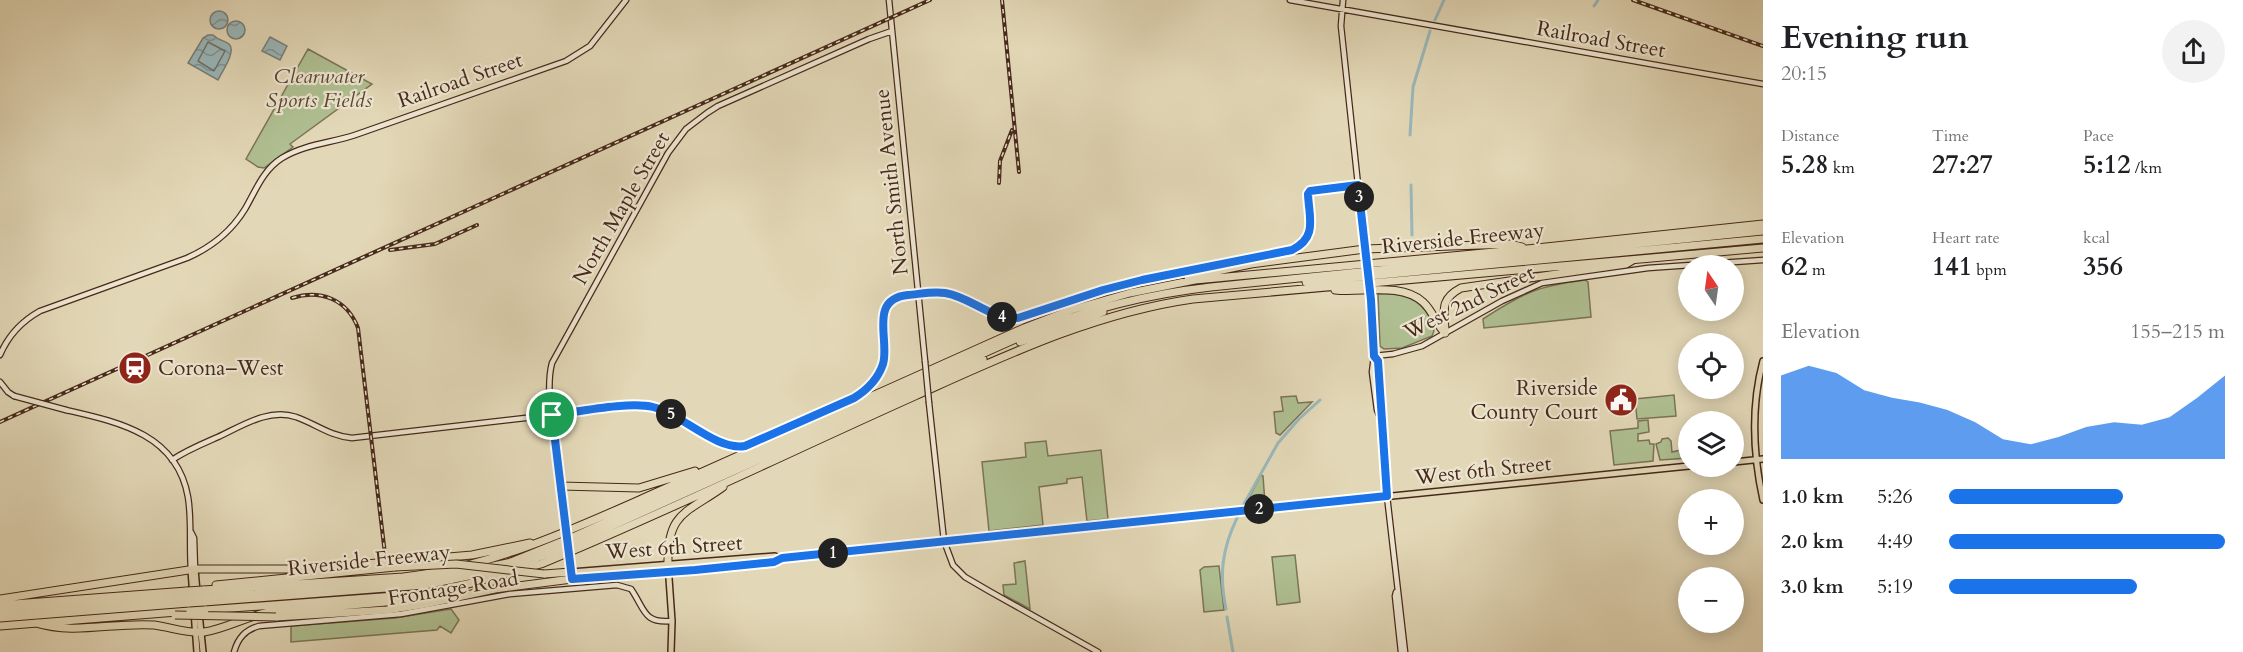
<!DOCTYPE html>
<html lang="en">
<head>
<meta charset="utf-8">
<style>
	body { margin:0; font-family:Cardo,serif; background:#f2f2f2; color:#202124; height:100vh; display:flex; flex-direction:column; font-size:22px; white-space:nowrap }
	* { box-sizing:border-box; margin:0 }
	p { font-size:20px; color:#757577 }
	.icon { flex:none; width:33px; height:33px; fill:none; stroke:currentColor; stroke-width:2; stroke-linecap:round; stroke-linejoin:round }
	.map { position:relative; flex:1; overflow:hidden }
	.drawer { display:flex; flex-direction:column; background:#fff; width:480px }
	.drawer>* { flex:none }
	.needle { width:39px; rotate:347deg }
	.fabs { position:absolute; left:1678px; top:255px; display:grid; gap:12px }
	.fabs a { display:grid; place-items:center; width:66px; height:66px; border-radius:50%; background:#fff; box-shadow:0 3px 15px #0003; font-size:30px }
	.pin { position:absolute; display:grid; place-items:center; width:51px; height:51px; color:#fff; margin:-26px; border:3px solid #fff; border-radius:50%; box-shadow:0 2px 6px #0007 }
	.km { position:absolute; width:30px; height:30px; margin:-15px; border-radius:50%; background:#222; color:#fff; font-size:16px; line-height:30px; text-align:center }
	.round { display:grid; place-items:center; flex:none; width:63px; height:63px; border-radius:32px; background:#f2f2f2 }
	.overview { display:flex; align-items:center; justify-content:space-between; height:102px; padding:0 18px }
	h1 { font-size:33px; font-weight:700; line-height:45px }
	.figures { display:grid; grid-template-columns:repeat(3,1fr); gap:9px; height:102px; padding:6px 18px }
	.figures div { display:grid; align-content:center }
	.figures b { font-size:26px; font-weight:700 }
	.figures small { font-size:16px; font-weight:400 }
	.figures p { font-size:16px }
	.chart { height:168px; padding:12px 18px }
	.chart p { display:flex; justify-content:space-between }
	.chart svg { width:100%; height:108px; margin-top:6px; fill:#1a73e8; opacity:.7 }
	ul { padding:0 18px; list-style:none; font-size:20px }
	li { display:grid; grid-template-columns:96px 72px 1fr; align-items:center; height:45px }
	li i { height:15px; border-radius:8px; background:#1a73e8 }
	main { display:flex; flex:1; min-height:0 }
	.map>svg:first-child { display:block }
</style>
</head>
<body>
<main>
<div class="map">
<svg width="1763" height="652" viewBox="0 0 1763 652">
	<defs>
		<pattern id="water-waves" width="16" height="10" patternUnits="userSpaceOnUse" patternTransform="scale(1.5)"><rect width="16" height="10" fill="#9ab7ba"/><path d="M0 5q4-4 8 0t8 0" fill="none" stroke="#7f9596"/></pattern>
	</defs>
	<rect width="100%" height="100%" fill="#e2d7b6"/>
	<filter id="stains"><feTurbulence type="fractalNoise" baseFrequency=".00333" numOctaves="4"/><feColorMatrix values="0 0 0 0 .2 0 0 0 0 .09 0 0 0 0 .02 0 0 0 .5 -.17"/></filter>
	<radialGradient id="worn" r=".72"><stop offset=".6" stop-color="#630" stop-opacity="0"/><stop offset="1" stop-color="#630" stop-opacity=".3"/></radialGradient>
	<path fill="#afbf91" stroke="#7b7456" stroke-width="1.5" d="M308,49l64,35 -82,60 3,3 -29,21 -6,-1 -12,-8z
		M1585,280l3,2 3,35 -107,11 -1,-9c40,-26 54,-33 102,-39z
		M1378,294c23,-1 41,3 52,24 4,7 6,10 2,18l-30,12 -18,1 -4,-3z
		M1674,395l2,21 -39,3 -2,-20z
		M1296,396l2,7 14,-1 -32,33 -4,-2 -2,-21 9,-1 -2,-14z
		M1648,420l1,12 -11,2v7l11,-1 1,4h4l-1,17 -39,4 -4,-34 28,-3v-7z
		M1668,438l3,3 1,11 17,-4v10l-29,2 -4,-16 5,-2 1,-3z
		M1046,441l2,15 53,-6 7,69 -21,2 -5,-44 -15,2v4l-28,4 4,38 -54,6 -7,-69 44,-5 -1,-14z
		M1261,475l2,1 2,27 -20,2z
		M1295,555l5,47 -23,3 -5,-48z
		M1025,561l5,48 -26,-14 -1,-10 13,-1 -2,-21z
		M1219,566l5,44 -20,2 -4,-42 4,-3z
		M451,609l8,11 -8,13 -11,-7 -3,4 -146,12v-16l104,-8z"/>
	<path fill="url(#water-waves)" stroke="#797e7a" stroke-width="1.5" d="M210 20a9 9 0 1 1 18 0a9 9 0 1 1-18 0Z
		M227 30a9 9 0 1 1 18 0a9 9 0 1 1-18 0Z
		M208,35h5c6,6 11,5 16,9 8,7 -8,29 -11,36l-30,-17 15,-25z
		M270,37l17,9 -7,14 -18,-9z"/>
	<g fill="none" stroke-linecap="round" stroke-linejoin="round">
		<path stroke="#70706a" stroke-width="1.5" d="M208,42l17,9 -11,20 -16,-10z"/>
		<path stroke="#9ab7ba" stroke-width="3" d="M1594,6l4,-6
			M1435,20l9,-20
			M1410,135l3,-48 17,-56
			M1411,185l1,50
			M1244,504l34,-61 21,-24 21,-19
			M1226,609c-7,-34 -4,-60 11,-91
			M1227,617l6,35"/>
		<g stroke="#47291a" stroke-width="7">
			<path id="secondary" d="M889,0l36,361
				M1290,0l473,84
				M1343,0l-2,26 24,224
				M1370,300l4,56 4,5 9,135 18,156
				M0,355c8,-19 22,-34 40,-44l147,-53c25,-11 44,-26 58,-49 11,-19 18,-39 37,-51 23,-14 49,-15 73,-23 71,-25 141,-50 211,-74l24,-15 36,-46
				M1374,356l19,-2 29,-8 80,-45 40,-18 106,-15 115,-8
				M1374,356l-2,16 5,38 2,5
				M0,382l8,10 6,4
				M929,403l15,138 9,24 12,12 24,14 109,61
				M66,410c52,12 111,24 122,87 4,24 1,48 3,73
				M172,460c15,-10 30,-16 46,-23 24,-11 50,-29 78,-20 20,7 34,19 56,21l287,-33c37,2 75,46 106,41l108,-48c14,-8 25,-19 30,-34 7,-24 -15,-65 25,-68 12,-2 25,-5 37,-3 26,4 46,27 73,25l85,-28 39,-10 150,-30c26,-13 17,-32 16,-56l2,-3 48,-6
				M560,486c-4,-32 -16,-94 -8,-123l116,-210 18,-24 21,-16 11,-7 151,-67 23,-8
				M191,532l3,6 1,31
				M1396,592l-1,4 6,56
				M234,652c4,-14 11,-22 25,-26l142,-12 109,-20 107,-9 14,4c14,20 12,35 41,32"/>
		</g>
		<g stroke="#47291a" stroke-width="8">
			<path id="primary" d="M1763,361c-12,45 -10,93 0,139
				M1734,462l29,-3
				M560,486l5,36
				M668,564l4,57 -1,31
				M195,569l2,23
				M191,570l6,82
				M571,572l204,-16 4,2 910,-92
				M572,577v2l196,-16 6,-1 5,-4
				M199,613l4,39"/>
		</g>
		<g stroke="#47291a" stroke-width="9">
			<path id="highway" d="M1188,277l63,-13 114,-15 145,-5 12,3
				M1306,282l457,-43
				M1335,290c27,3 66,-8 88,12 10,9 13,22 22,31
				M1445,333c0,-20 -7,-33 16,-45l165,-24 7,-4
				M1020,342l83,-30
				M560,486l79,2 56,-17
				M668,564c-1,-52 19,-51 55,-77
				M544,574l27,-2
				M216,585l179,-18
				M203,590l200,-13c99,-11 187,-56 277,-95 115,-51 229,-103 344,-154l47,-18 59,-17 65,-13 332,-31 236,-25
				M203,596l211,-14 29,-5 68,-15 62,-25 458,-205c58,-23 118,-38 180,-45l552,-56
				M0,599l195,-30h109l110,-9 58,-5 58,-12
				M204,602l221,-17 92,-19 57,-23 409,-184
				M0,605l187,-14
				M205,610l217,-16 50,-11 69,-19c126,-52 249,-112 374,-168 89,-40 179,-83 278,-97l570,-51
				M0,612l188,-14
				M276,617l111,-7 38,-6 70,-15 77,-10
				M0,618l189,-15
				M36,623c38,12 79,-1 118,2 16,2 35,9 50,7 21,-3 43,-16 66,-20l139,-12 47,-8 8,-5
				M0,626l190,-15"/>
		</g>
		<use href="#secondary" stroke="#ece5d0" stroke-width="4.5"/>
		<use href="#primary" stroke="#e2d7b6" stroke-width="5"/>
		<use href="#highway" stroke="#e2d7b6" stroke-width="7"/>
		<g stroke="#47291a" stroke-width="4">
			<path id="rail" d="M1002,0l17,172
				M1633,0l130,46
				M999,183l1,-22 12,-31
				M390,250l45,-6 42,-19
				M292,298c28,-9 55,1 66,30l27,226
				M0,422l930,-422"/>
		</g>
		<use href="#rail" stroke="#ece5d0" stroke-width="1.5" stroke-dasharray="4.5" stroke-linecap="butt"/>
		<g stroke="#47291a" stroke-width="7" stroke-linecap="butt">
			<path id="secondary-bridge" d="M1365,252l5,48
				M925,361l4,42
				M14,396l52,14"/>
		</g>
		<g stroke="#47291a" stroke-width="8" stroke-linecap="butt">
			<path id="primary-bridge" d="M565,522l5,44"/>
		</g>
		<g stroke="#47291a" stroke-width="9" stroke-linecap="butt">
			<path id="highway-bridge" d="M395,567l61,-3 88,10
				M187,591l16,-1
				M188,598l15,-2
				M189,603l15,-1
				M190,611l15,-1
				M175,615l101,2"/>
		</g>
		<use href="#secondary-bridge" stroke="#ece5d0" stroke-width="4.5"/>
		<use href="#primary-bridge" stroke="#e2d7b6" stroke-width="5"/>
		<use href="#highway-bridge" stroke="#e2d7b6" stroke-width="7"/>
	</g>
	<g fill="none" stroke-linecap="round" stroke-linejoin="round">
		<g stroke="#fff" stroke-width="12">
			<path id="route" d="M1358,185l13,115 3,56 4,5 9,135 -605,62 -8,4 -79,8 -123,9 -20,-164c25,-3 78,-14 101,-8 29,7 63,44 92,39l109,-48c13,-8 24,-19 29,-34 7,-24 -15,-65 25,-69 12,-1 25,-4 37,-2 26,4 46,27 73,25l85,-28 39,-10 150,-30c26,-13 17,-32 16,-56l2,-3z"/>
		</g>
		<use href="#route" stroke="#1a73e8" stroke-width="8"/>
	</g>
	<defs>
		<g id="station-disc" transform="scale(1.725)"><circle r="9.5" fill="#8f2418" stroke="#ece5d0"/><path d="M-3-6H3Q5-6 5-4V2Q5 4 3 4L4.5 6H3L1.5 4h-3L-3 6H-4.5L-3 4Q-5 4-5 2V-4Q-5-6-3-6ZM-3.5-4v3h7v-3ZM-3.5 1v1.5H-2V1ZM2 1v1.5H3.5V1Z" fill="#fff"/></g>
		<g id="civic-disc" transform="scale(1.725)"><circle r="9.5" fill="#8f2418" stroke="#ece5d0"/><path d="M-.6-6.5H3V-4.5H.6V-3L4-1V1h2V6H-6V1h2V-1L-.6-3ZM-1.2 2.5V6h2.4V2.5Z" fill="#fff"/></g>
	</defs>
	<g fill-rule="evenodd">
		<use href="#station-disc" x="135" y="368"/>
		<use href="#civic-disc" x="1621" y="400"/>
	</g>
	<g text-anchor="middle" stroke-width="4.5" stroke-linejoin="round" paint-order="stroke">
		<g font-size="21" fill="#47291a" stroke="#ece5d0">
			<text transform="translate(1601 39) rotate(10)" y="7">Railroad Street</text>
			<text transform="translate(460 80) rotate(-19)" y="7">Railroad Street</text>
			<text transform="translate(891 182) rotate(-96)" y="7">North Smith Avenue</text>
			<text transform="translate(621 208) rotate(-60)" y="7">North Maple Street</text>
			<text transform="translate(1463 238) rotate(-6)" y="7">Riverside Freeway</text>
			<text transform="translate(1469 302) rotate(-26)" y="7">West 2nd Street</text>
			<text transform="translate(1483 470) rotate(-6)" y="7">West 6th Street</text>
			<text transform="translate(674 547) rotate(-4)" y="7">West 6th Street</text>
			<text transform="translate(369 560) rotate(-6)" y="7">Riverside Freeway</text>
			<text transform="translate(453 588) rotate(-9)" y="7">Frontage Road</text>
		</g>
		<g font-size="21" font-style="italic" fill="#5c4732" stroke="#ece5d0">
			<text x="319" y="83">Clearwater<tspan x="319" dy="24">Sports Fields</tspan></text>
		</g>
		<g font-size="21" fill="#47291a" stroke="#ece5d0" text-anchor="start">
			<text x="158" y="375">Corona–West</text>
			<text x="1598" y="395" text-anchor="end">Riverside<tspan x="1598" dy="24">County Court</tspan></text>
		</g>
	</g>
	<rect width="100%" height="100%" filter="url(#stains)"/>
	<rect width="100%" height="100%" fill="url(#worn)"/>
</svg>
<div class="fabs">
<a><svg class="needle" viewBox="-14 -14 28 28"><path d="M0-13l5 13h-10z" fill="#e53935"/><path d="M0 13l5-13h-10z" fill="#757577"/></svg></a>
<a><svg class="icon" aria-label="locate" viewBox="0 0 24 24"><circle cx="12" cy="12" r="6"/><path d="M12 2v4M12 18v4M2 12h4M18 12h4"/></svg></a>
<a><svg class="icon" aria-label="layers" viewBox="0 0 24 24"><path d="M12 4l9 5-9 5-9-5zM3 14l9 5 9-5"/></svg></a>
<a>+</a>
<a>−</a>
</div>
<div class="pin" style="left:552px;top:415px;background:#1e9e55"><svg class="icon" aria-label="arrive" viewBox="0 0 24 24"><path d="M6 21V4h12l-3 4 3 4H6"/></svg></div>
<b class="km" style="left:833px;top:553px">1</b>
<b class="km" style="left:1259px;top:509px">2</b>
<b class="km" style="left:1359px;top:197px">3</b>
<b class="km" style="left:1002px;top:317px">4</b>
<b class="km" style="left:671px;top:414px">5</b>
</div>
<section class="drawer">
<div class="overview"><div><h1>Evening run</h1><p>20:15</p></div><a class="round"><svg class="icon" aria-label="share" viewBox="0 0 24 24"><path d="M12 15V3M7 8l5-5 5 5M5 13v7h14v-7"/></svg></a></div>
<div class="figures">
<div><p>Distance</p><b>5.28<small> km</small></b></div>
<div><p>Time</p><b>27:27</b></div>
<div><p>Pace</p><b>5:12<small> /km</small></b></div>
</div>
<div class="figures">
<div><p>Elevation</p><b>62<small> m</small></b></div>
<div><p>Heart rate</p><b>141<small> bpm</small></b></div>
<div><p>kcal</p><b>356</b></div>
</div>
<div class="chart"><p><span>Elevation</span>155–215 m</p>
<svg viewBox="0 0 160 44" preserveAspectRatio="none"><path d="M0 44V10L10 6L20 9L30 16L40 19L50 21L60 24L70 29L80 36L90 38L100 35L110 31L120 29L130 30L140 27L150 19L160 10V44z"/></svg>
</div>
<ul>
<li><b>1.0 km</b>5:26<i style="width:63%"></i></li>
<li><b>2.0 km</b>4:49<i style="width:100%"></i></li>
<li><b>3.0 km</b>5:19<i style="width:68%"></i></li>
</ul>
</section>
</main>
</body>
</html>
